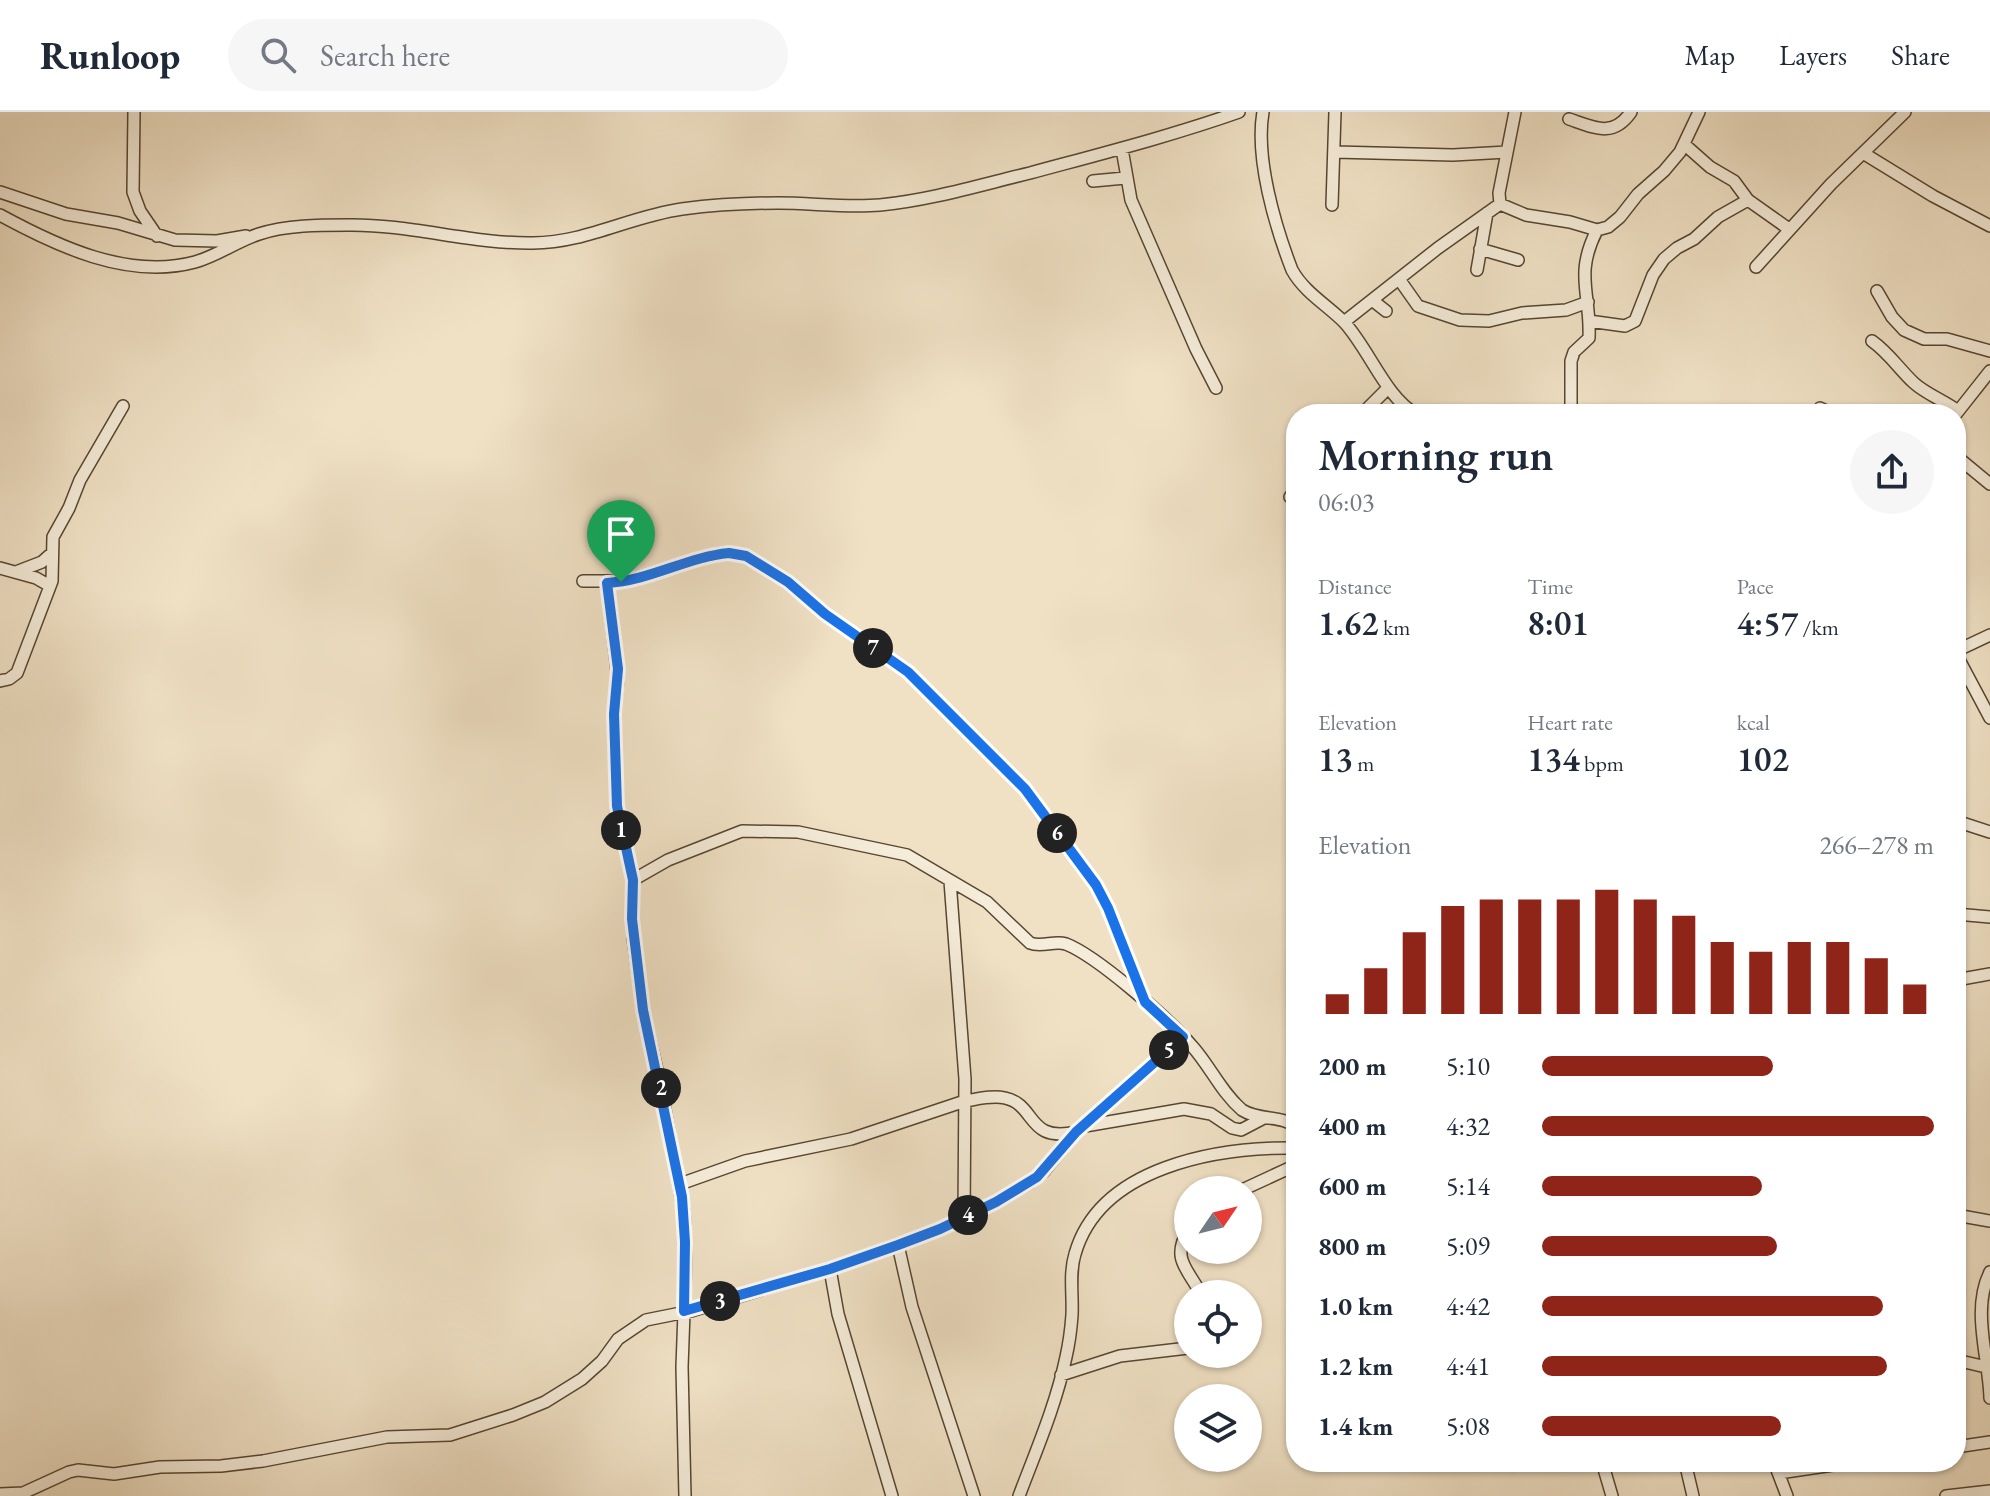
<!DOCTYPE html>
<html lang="en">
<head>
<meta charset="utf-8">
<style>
	body { margin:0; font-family:"EB Garamond",serif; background:#f6f6f7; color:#1f2937; height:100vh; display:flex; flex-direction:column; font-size:30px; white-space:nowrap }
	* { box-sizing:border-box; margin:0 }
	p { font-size:26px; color:#747a83 }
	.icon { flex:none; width:44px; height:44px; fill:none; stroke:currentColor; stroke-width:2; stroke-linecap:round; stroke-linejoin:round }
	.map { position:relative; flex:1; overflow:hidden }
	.sheet { position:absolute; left:1286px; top:292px; width:680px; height:1068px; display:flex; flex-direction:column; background:#fff; border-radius:32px; box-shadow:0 2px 6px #0004 }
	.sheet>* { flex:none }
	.needle { width:52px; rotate:55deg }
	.buttons { position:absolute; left:1174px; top:1064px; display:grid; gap:16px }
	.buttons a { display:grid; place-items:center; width:88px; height:88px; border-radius:50%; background:#fff; box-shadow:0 2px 6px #0004; font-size:40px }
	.pin { position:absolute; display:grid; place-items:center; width:68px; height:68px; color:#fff; margin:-82px -34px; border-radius:50% 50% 50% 0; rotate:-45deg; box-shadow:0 0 8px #0007 }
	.pin .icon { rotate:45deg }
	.km { position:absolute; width:40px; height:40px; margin:-20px; border-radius:50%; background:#222; color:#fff; font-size:22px; line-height:40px; text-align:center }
	.round { display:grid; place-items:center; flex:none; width:84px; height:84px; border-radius:42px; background:#f6f6f7 }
	.headline { display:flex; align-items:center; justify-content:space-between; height:136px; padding:0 32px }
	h1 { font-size:44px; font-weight:600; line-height:60px }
	.metrics { display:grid; grid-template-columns:repeat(3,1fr); gap:12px; height:136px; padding:8px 32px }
	.metrics div { display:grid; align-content:center }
	.metrics b { font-size:34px; font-weight:600 }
	.metrics small { font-size:22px; font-weight:400 }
	.metrics p { font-size:22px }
	.chart { height:224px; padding:16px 32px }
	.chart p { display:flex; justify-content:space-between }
	.chart svg { width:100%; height:144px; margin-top:8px; stroke:#8f2418; stroke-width:6 }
	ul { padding:0 32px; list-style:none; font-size:26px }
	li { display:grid; grid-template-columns:128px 96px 1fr; align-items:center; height:60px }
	li i { height:20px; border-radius:10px; background:#8f2418 }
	header { display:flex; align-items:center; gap:48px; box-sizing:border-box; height:112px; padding:0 40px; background:#fff; border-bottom:2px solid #e0e1e3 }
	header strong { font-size:38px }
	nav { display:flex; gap:44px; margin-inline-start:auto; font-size:28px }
	.search { width:560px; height:72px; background:#f6f6f7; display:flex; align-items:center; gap:20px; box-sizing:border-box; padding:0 28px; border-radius:44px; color:#747a83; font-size:30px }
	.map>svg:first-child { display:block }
</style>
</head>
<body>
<header>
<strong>Runloop</strong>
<div class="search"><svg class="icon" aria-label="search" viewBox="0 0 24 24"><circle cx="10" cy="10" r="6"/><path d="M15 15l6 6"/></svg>Search here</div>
<nav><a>Map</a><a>Layers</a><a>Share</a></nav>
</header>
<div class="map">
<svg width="1990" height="1384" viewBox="0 0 1990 1384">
	<rect width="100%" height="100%" fill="#f0e1c5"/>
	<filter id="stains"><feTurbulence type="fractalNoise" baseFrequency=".0025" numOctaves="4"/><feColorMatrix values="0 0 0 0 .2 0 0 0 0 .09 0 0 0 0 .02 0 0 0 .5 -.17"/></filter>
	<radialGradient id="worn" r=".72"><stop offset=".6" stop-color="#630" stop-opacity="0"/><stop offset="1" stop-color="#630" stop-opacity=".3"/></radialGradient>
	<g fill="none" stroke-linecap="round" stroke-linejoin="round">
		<g stroke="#564632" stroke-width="14">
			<path id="minor" d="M134,0l-1,80 7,19 17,25
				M1263,0c-8,46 12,114 29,158 12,22 35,35 52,52 25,27 42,76 72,92
				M1515,0l-16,81 1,11 26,11 44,7 27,8 11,-3 12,-10 18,-23 26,-23 16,-19 19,-40
				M1569,7c26,9 44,19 62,-7
				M1684,32l26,23 24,14 14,19 41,29
				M1122,37l9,51 65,149 20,39
				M1335,40l118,3 54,-3
				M1863,41l70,43 57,30
				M1093,69l32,-3
				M0,80l66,22 52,9 57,17 42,1 29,-5
				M1332,93l3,-93
				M0,103c57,31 128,65 195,47 22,-6 42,-21 64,-28 27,-9 61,-9 89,-9 62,-1 123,19 185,18 52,0 98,-27 149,-34 31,-4 64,-6 96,-6 34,0 68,5 102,2 51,-5 100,-20 150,-32 70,-19 141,-37 209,-61
				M1480,137l38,11
				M1756,155l75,-83 74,-72
				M1477,158l10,-57
				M1399,167l19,27 42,14 29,1 33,-8 44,-3 22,-8
				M1877,179l15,26 12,13 20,9h23l43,12
				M1372,188l14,11
				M1589,209l36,5 10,-5 18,-46 11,-16 13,-11 17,-9 24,-22 30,-17
				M1344,210l94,-74 62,-44
				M1872,229c17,12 27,28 42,42 12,11 31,18 44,28
				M1820,296l13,6
				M1742,300l1,2
				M1362,302l26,-26
				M1571,302v-53l3,-9 15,-14c2,-45 -15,-63 8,-108
				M1956,302l34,-43
				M1956,344l34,28
				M1290,385l6,-8
				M0,456l36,10 14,8
				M16,460l26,-10 10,-9
				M583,469h43l83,-25 20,-3 17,3 42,26 37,32 83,58 117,117 71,96 12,23 35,90
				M607,471l11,96 -4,35 3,92 16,74v57l10,73 17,73 24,130 2,44 -4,110 3,129
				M1956,539l34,-16
				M1956,542l34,64
				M0,569l9,-2 8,-6 35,-92 1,-44 16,-29 11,-28 43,-74
				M1956,709l34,11
				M633,768l35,-20 74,-29 56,1 109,23 80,47 43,41c12,5 24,-3 36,1 31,12 104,76 126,102 18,20 29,46 50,64 17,11 41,5 54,17
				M950,769l15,198 -1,138
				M1956,802l34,3
				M1956,868l34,-6
				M1085,1014l99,-17 27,5 21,14 9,2 21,-11
				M680,1072l65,-23 106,-22 114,-38c13,-2 27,-6 40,-3 32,7 21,45 71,34
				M1242,1078l54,-25
				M1956,1103l34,6
				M1188,1119c-17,28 0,38 13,63
				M898,1133l14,62 62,189
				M830,1157l8,45 54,182
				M1990,1160c-19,38 -1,86 0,126
				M1956,1248l34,8
				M1061,1263l59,-19 68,-8
				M1956,1335l34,-5
				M1602,1350l10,34
				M1685,1350l8,34
				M1774,1350l13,34
				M1779,1361l74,-11
				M0,1382l23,-1 46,-21 9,-2 36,4 46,-7 61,-1 42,-5 124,-24 63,-2 63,-20 32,-13 37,-23 20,-18 16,-22 28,-19 45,-9 139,-42 110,-40 56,-27 33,-19 15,-12 32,-39 107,-95
				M1019,1384c17,-45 37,-91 47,-139 3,-13 5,-28 6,-42 1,-20 -3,-42 3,-61 25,-88 143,-107 221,-106
				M1946,1384l44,-5"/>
		</g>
		<use href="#minor" stroke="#f5ecd9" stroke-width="11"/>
	</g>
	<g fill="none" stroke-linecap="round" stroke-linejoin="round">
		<g stroke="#fff" stroke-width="16">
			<path id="route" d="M729,441l17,3 42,26 37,32 83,58 117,117 71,96 12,23 37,94 38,35 -107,95 -39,45 -41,25 -56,27 -42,16 -68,24 -146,42 1,-69 -3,-45 -39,-187 -11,-91 1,-39 -16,-74 -3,-92 4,-45 -11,-86c42,-2 80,-26 122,-30z"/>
		</g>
		<use href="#route" stroke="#1a73e8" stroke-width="10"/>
	</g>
	<rect width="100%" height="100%" filter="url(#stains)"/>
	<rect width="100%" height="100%" fill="url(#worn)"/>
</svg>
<div class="buttons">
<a><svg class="needle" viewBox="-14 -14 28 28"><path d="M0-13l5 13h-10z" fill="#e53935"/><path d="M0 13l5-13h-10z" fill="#747a83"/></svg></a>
<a><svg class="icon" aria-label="locate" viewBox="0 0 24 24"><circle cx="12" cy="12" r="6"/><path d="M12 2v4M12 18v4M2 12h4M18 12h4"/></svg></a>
<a><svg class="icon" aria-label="layers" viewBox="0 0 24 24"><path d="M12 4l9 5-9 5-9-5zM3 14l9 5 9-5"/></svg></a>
</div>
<div class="pin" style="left:621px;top:470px;background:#1e9e55"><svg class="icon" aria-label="arrive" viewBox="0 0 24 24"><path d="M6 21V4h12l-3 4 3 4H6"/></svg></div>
<b class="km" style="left:621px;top:718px">1</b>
<b class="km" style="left:661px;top:976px">2</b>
<b class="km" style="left:720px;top:1189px">3</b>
<b class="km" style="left:968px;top:1103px">4</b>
<b class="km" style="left:1169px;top:938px">5</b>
<b class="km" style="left:1057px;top:721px">6</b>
<b class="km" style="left:873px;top:536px">7</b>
<section class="sheet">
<div class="headline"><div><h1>Morning run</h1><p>06:03</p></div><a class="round"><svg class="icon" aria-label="share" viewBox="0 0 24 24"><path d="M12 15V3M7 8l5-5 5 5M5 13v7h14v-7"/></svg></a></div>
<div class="metrics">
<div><p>Distance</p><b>1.62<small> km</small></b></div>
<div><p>Time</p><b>8:01</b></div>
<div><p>Pace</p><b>4:57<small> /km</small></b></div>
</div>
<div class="metrics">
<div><p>Elevation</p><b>13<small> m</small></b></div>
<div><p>Heart rate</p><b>134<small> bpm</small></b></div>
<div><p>kcal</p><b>102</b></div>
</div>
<div class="chart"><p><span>Elevation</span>266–278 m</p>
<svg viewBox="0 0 160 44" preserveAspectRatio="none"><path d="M5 44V38M15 44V30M25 44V19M35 44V11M45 44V9M55 44V9M65 44V9M75 44V6M85 44V9M95 44V14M105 44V22M115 44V25M125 44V22M135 44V22M145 44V27M155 44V35"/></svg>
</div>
<ul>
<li><b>200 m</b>5:10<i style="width:59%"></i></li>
<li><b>400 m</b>4:32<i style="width:100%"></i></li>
<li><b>600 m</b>5:14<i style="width:56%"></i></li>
<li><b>800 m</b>5:09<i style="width:60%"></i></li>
<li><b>1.0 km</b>4:42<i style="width:87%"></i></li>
<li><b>1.2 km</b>4:41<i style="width:88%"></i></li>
<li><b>1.4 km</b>5:08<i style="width:61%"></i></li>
</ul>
</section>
</div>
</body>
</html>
